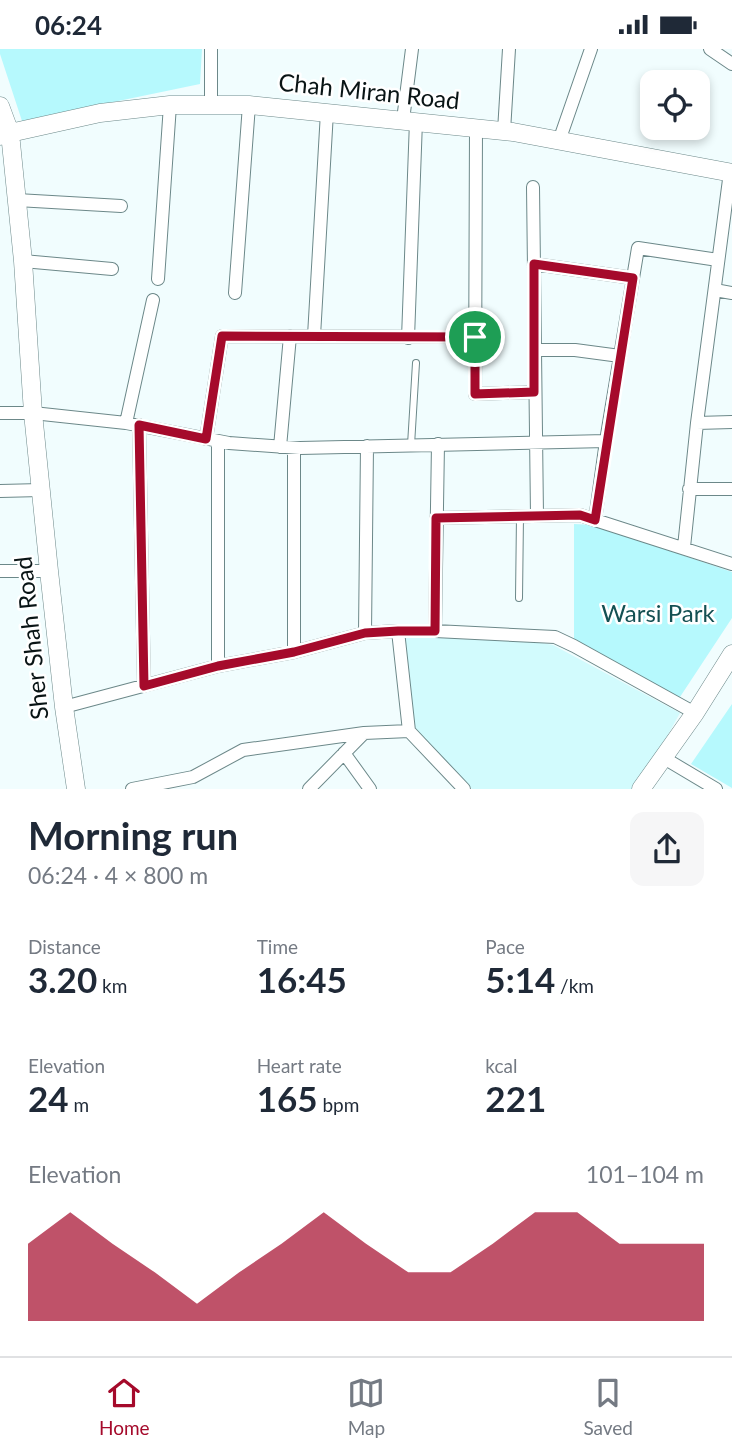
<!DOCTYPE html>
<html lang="en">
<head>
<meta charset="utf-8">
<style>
	body { margin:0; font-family:Lato,sans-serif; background:#f6f6f7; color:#1f2937; height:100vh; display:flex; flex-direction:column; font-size:26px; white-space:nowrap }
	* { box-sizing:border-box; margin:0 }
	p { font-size:23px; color:#747a83 }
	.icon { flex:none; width:38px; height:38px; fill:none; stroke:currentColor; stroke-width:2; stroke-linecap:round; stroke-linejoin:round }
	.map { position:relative; height:740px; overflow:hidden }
	.panel { display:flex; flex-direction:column; background:#fff; flex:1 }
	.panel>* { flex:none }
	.buttons { position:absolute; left:640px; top:21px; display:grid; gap:14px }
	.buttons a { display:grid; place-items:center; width:70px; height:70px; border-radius:14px; background:#fff; box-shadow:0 4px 10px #0003; font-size:35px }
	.pin { position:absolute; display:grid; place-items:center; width:60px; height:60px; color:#fff; margin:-30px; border:4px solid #fff; border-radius:50%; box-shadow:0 2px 7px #0007 }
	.round { display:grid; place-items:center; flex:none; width:74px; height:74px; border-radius:14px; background:#f6f6f7 }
	.overview { display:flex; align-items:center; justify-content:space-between; height:119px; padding:0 28px }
	h1 { font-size:38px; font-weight:700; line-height:52px }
	.metrics { display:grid; grid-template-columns:repeat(3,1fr); gap:10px; height:119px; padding:7px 28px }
	.metrics div { display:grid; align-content:center }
	.metrics b { font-size:35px; font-weight:700 }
	.metrics small { font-size:19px; font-weight:400 }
	.metrics p { font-size:19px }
	.chart { height:196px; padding:14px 28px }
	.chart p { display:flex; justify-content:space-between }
	.chart svg { width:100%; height:126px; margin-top:7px; fill:#a50a2b; opacity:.7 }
	.status { display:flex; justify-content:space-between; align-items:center; height:49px; padding:0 35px; background:#fff; direction:ltr }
	.status svg { height:19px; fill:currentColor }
	.dock { display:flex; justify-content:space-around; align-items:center; height:98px; border-top:2px solid #e0e1e3; background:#fff; font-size:19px; color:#747a83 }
	.dock a { display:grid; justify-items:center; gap:4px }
	.dock .current { color:#a50a2b }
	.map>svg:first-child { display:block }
</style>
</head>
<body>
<div class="status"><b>06:24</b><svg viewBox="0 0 49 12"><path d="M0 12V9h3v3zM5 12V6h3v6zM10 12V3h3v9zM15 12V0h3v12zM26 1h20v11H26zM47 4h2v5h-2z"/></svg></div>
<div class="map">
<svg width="732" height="740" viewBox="0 0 732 740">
	<rect width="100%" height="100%" fill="#f1fdfe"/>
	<path fill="#d2fbfd" d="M404,585l132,8 17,3 127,68 -20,36 -27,40h-161l-59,-63z"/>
	<path fill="#b6f9fd" d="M0,0h202l-2,35 -178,37 -22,-67z
		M574,475l20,1 138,47v46l-54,82 -104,-60z
		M732,655v84l-41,-24z"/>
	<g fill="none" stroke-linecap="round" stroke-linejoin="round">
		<g stroke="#6c8889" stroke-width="8">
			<path id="lane" d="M411,396l5,-82
				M519,549l1,-82"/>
		</g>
		<g stroke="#6c8889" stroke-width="14">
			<path id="street" d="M211,0v56
				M710,0l22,15
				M403,71l9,-71
				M476,79l-1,266 59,-2
				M504,82l5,-82
				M559,92l32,-92
				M533,138l4,328
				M17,151l104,6
				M23,212l89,8
				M534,215l99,14
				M158,230l12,-174
				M715,241l17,3
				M235,244l14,-188
				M314,287l13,-224
				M408,289l8,-217
				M534,301h41l45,6
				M0,364h33l93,10 103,20 71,5 306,-7 -11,79 137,44
				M126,374l27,-123
				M697,374l35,-1
				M139,376l5,261
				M206,390l16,-103 254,1
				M218,392v225
				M606,392l32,-193 80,12
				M280,398l10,-111
				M689,440h43
				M0,442l41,-1
				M436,469l144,-3 15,5
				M684,498l13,-124 33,-251
				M0,522h49
				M398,582l11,100 55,58
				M435,582l3,-187
				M365,584l2,-187
				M294,603v-204
				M64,658l154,-41 76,-14 71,-19 33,-2h37l120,6 19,9 121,67
				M344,704l26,36
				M664,709l52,31
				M132,740l61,-12 50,-27 121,-17 45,-2
				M309,740l55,-56"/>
		</g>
		<g stroke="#6c8889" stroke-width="19">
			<path id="secondary" d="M0,57l10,27 13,128 10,152 16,158 15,136 12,82
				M0,87l10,-3 90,-20 70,-8h79l264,27 219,41
				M641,740l54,-76 37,-59"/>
		</g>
		<use href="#lane" stroke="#fff" stroke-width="6"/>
		<use href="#street" stroke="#fff" stroke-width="12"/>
		<use href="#secondary" stroke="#fff" stroke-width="18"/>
	</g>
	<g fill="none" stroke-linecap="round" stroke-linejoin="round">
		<g stroke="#fff" stroke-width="14">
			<path id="route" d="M534,215l99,14 -38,242 -15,-5 -144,3 -1,113h-37l-33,2 -71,19 -76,14 -74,20 -5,-261 67,14 16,-103 253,1v57l59,-2z"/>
		</g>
		<use href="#route" stroke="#a50a2b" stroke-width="9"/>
	</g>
	<g text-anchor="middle" stroke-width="5" stroke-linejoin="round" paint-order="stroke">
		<g font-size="24" fill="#091415" stroke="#fff">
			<text transform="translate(369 43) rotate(6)" y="8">Chah Miran Road</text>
			<text transform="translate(32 589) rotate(-96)" y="8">Sher Shah Road</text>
		</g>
		<g font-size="24" fill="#145053" stroke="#fff">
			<text x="658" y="573">Warsi Park</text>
		</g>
	</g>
</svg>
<div class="buttons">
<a><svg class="icon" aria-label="locate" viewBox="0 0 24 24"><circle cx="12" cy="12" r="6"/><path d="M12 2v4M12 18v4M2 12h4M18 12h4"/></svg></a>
</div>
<div class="pin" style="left:475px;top:288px;background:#1e9e55"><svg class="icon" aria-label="arrive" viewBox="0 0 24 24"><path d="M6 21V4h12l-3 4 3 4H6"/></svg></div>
</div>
<section class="panel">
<div class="overview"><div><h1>Morning run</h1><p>06:24 · 4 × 800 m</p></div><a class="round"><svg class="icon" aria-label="share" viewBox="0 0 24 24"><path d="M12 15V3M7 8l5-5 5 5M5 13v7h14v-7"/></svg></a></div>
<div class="metrics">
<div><p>Distance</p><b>3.20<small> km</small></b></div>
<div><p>Time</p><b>16:45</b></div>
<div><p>Pace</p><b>5:14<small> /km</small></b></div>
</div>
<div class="metrics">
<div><p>Elevation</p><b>24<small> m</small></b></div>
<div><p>Heart rate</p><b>165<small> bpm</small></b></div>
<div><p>kcal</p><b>221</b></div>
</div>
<div class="chart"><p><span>Elevation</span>101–104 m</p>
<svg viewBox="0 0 160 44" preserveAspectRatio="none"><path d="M0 44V17L10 6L20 17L30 27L40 38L50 27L60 17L70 6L80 17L90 27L100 27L110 17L120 6L130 6L140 17L150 17L160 17V44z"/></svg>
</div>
</section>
<nav class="dock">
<a class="current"><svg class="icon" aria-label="home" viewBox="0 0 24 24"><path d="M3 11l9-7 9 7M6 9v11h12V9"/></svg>Home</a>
<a><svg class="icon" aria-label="map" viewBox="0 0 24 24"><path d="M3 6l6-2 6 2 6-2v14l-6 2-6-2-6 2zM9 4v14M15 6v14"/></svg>Map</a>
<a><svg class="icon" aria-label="saved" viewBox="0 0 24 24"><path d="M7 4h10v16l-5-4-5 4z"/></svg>Saved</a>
</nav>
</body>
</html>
